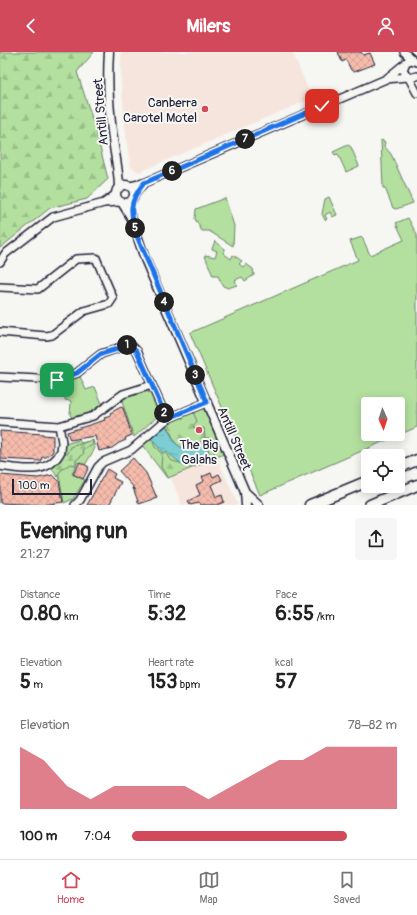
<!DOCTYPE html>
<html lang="en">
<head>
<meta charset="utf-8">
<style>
	body { margin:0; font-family:Pangolin,sans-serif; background:#f6f6f6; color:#222; height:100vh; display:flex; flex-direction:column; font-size:15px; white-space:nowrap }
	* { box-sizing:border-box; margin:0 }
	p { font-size:13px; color:#767676 }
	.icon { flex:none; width:22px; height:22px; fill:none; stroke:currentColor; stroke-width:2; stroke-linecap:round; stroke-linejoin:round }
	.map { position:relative; height:453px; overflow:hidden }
	.side { display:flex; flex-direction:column; background:#fff; flex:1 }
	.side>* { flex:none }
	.needle { width:26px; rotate:177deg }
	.fabs { position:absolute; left:361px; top:345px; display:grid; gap:8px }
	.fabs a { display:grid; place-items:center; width:44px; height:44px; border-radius:4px; background:#fff; box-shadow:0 2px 10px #0003; font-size:20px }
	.scale { position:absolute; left:12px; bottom:10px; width:80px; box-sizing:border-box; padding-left:4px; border:2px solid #22223b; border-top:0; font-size:11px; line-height:14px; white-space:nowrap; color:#22223b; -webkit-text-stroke:3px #f6f6f2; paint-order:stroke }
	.pin { position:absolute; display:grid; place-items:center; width:34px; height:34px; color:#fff; margin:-17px; border-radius:8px; box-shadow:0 2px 6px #0006 }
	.km { position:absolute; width:20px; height:20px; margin:-10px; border-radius:50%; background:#222; color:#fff; font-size:11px; line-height:20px; text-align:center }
	.round { display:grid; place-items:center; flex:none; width:42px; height:42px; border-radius:4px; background:#f6f6f6 }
	.headline { display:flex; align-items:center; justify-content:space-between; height:68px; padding:0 20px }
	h1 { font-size:22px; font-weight:800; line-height:30px }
	.metrics { display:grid; grid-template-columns:repeat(3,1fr); gap:6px; height:68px; padding:4px 20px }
	.metrics div { display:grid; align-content:center }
	.metrics b { font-size:20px; font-weight:800 }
	.metrics small { font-size:11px; font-weight:400 }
	.metrics p { font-size:11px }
	.chart { height:112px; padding:8px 20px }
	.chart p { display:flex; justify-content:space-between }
	.chart svg { width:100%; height:72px; margin-top:4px; fill:#d1495b; opacity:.7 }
	ul { padding:0 20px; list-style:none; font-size:13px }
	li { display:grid; grid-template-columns:64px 48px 1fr; align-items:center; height:30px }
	li i { height:10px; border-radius:5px; background:#d1495b }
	header { display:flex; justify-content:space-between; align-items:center; height:52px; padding:0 20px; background:#d1495b; color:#fff; font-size:18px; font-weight:800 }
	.tab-bar { display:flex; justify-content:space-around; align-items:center; height:56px; border-top:1px solid #e0e0e0; background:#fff; font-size:11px; color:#767676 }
	.tab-bar a { display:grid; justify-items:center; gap:2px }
	.tab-bar .current { color:#d1495b }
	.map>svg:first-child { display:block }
</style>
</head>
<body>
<header><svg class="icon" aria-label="back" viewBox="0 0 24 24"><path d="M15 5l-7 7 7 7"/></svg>Milers<svg class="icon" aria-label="person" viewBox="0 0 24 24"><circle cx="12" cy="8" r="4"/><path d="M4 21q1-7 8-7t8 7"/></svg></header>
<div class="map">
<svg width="417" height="453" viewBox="0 0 417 453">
	<defs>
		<pattern id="forest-firs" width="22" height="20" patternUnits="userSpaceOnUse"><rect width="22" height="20" fill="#b3e09e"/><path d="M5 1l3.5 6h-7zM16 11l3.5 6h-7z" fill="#9ac089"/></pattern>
		<pattern id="water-ripples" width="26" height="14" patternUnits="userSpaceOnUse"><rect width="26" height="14" fill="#7cced2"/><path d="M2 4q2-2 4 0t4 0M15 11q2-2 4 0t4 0" fill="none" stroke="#6bb1b5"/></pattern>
		<pattern id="building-cross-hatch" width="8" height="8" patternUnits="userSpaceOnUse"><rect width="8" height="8" fill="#f5bcac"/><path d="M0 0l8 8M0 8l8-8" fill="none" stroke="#d2a195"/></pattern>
	</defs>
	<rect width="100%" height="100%" fill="#f6f6f2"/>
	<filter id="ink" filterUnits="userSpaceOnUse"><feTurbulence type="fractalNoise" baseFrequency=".025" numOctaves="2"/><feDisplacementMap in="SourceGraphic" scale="8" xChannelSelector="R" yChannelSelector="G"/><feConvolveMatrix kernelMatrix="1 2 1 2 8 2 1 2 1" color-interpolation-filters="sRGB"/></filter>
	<g filter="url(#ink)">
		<path fill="#f6e5dd" d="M121,0h171l20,46 -173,74 -8,-5 -4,-22 -6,-64z
			M217,405l21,48h-56l-11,-27z"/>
		<path fill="#b3e09e" stroke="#6a816c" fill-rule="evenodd" d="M381,88l4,2 -1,4 7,8 22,49 -17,6 -3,-1 -8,-20h-2z
			M348,93l3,2 8,19 -13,6 -8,-18 -3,1 -2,-3z
			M329,145l8,18 -5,2 -2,-5 -5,3 2,4 -2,1 -3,-6 3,-15z
			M225,146l9,28 -1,20 -24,-15h-7l-7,-12 1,-10z
			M408,166l9,17v192l-157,68 -70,-162 168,-73 -8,-19 12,-4 8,18 34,-15 -8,-17zM368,352h30v30h-30z
			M215,189l10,8 -2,4 8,6 2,-4 9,6 -3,3 4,3 3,-3 7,5 1,6 -9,6 -3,-4 -7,3 2,5 -9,3 -5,-2 -5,-10h-5l-8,-20v-1l10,2 2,-6 -5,-2z
			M79,322l7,16 9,-3 8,19 -7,5 -23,7 -3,-3 1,-14 -6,-1 1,-20z
			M146,339l4,2 9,22 -25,22 -13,-38z
			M204,355l20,47 -57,24 -25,-33 23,-20z
			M79,388l2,3 12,-3 2,8 -10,17 -7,-3 -6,12 13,6 -12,19 -9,4 -5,-28 -9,-9 15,-22z"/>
		<path fill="url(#forest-firs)" stroke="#6a816c" d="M0,0h94l-17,20 17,52 14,55 -21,20 -37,9 -50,40z
			M193,360l4,9 -4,5 3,3 8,-1 1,10h4l7,20 -48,20 -7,-11 1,-13 -7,-7 -2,-5h2l11,11 4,7c12,5 29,6 39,-6l-2,-11 -5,-2 -16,9 -10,-6 -8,-17 1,-4z
			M92,388l1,5 -10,5 1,4 -8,6v5l-6,-1 -10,7 -2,6 -8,-10 14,-14h4l3,-6z"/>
		<path fill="url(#water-ripples)" stroke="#588996" d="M166,374l10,18 10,6 18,-8 5,10 -2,4 -23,10 -17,-14 -4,1 -12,-15z"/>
		<path fill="url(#building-cross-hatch)" stroke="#22223b" d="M338,0h23l2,3 7,-2 5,11 -21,8 -3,-2 -5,-10 -4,2z
			M121,355l2,1 9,27 -7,3 1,2 -7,3 -7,5 -13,3 -4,-15 -25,4 -3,-8 38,-12 -1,-2 7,-2 -1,-3z
			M0,379l43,3v1l10,1v16l-7,5h-4l-1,4 -40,-2z
			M133,406l13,15 11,25 -18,6 -6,-16 3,2 -17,-19z
			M80,410l9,5 -6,12 -10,-5z
			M107,417l8,5 -2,4 8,4 -12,23h-22z
			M211,421l2,4 6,-3 3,6 -11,5 5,12 6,-2 2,7 -7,3h-17l-1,-2 -9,2 -2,-4 12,-6 -4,-10 8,-4 -2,-4z
			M0,423l38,3 15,-3 6,6 4,21 -21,3 -42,-2z"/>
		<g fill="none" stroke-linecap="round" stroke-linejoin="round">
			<g stroke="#22223b" stroke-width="10">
				<path id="minor" d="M404,0l10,9
					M417,10l-6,-2 -5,2 -3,8 6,8 8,-2
					M409,26l8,15
					M386,27l21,-2
					M130,134l14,-3 242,-104 17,-14
					M135,142l9,-11
					M104,151l12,-9
					M0,210l5,-8 48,-37 51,-14 15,-1
					M0,235l38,2 38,-30 20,-1 17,40 -4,6 -25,7 -32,24 -6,1 -46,-4
					M0,325l57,3 20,-7 24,-19 23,-8h8l5,5 30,68
					M0,370l59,4 34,-10 30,-22 29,-9
					M0,414c22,3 49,10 61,-15l1,-9 -3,-16
					M75,453l5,-5 18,-33 5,-5 28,-12 36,-31 40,-17"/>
			</g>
			<g stroke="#22223b" stroke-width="11">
				<path id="major" d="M109,0c-2,29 0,58 4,87 2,17 6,32 6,49
					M116 142a9 9 0 1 1 18 0a9 9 0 1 1-18 0Z
					M123,152l8,13 14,42 100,233 1,13
					M245,440l14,13"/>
			</g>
			<g stroke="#22223b" stroke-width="13">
				<path id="highway" d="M398,416l19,-8
					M310,453l58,-24
					M370,453l47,-20"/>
			</g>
			<use href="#minor" stroke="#f6f6f2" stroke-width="7"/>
			<use href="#major" stroke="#f6f6f2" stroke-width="8"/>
			<use href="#highway" stroke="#f6f6f2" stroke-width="10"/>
		</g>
	</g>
	<g fill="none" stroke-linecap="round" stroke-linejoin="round" filter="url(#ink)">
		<g stroke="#fff" stroke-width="8">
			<path id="route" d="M57,328l20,-7 24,-19 29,-9 7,6 30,68 40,-17 -70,-166c-7,-23 -9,-34 7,-53l178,-77"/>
		</g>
		<use href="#route" stroke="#1a73e8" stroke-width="5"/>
	</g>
	<g fill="#d1495b" stroke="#f6f6f2" stroke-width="1.5">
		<circle cx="205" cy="57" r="4"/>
		<circle cx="199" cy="378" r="4"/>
	</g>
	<g text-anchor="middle" stroke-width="4" stroke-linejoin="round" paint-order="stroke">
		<g font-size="13" fill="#22223b" stroke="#f6f6f2" text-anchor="end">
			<text x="197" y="55">Canberra<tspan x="197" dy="15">Carotel Motel</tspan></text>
			<text x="199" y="397" text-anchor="middle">The Big<tspan x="199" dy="15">Galahs</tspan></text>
		</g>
		<g font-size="13" fill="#22223b" stroke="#f6f6f2">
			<text transform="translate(100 60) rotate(-95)" y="5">Antill Street</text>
			<text transform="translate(235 386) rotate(67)" y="5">Antill Street</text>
		</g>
	</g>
</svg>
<div class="fabs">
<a><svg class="needle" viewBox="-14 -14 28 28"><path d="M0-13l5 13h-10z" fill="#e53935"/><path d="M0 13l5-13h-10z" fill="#767676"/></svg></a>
<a><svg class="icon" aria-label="locate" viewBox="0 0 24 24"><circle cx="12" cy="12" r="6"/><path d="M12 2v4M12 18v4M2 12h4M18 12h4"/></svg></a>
</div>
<div class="scale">100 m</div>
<div class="pin" style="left:57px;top:328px;background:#1e9e55"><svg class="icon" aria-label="arrive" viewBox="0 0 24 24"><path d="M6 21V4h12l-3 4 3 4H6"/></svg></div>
<div class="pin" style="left:322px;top:54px;background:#d93025"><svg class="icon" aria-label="check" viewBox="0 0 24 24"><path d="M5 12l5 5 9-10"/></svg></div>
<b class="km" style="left:127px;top:293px">1</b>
<b class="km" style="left:164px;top:361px">2</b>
<b class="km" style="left:195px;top:323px">3</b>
<b class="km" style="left:164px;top:250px">4</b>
<b class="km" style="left:135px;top:176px">5</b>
<b class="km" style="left:172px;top:119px">6</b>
<b class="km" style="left:245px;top:87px">7</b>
</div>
<section class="side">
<div class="headline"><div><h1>Evening run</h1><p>21:27</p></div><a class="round"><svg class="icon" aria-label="share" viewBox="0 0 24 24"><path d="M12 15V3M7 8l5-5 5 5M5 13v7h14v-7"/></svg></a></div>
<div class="metrics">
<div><p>Distance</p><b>0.80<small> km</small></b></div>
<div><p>Time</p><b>5:32</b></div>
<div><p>Pace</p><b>6:55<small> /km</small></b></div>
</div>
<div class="metrics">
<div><p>Elevation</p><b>5<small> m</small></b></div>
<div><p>Heart rate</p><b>153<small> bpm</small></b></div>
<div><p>kcal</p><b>57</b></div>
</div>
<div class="chart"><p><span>Elevation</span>78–82 m</p>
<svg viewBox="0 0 160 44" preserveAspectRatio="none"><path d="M0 44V6L10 14L20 30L30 38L40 30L50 30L60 30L70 30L80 38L90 30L100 22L110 14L120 14L130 6L140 6L150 6L160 6V44z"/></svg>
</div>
<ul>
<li><b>100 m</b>7:04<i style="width:81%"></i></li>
</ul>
</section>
<nav class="tab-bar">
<a class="current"><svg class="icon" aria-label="home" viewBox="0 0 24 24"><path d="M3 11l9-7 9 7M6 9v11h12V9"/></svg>Home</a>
<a><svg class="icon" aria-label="map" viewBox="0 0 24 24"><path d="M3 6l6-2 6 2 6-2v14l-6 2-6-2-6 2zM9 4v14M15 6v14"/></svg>Map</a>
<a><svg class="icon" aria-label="saved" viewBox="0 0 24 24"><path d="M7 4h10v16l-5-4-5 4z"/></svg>Saved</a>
</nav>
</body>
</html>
